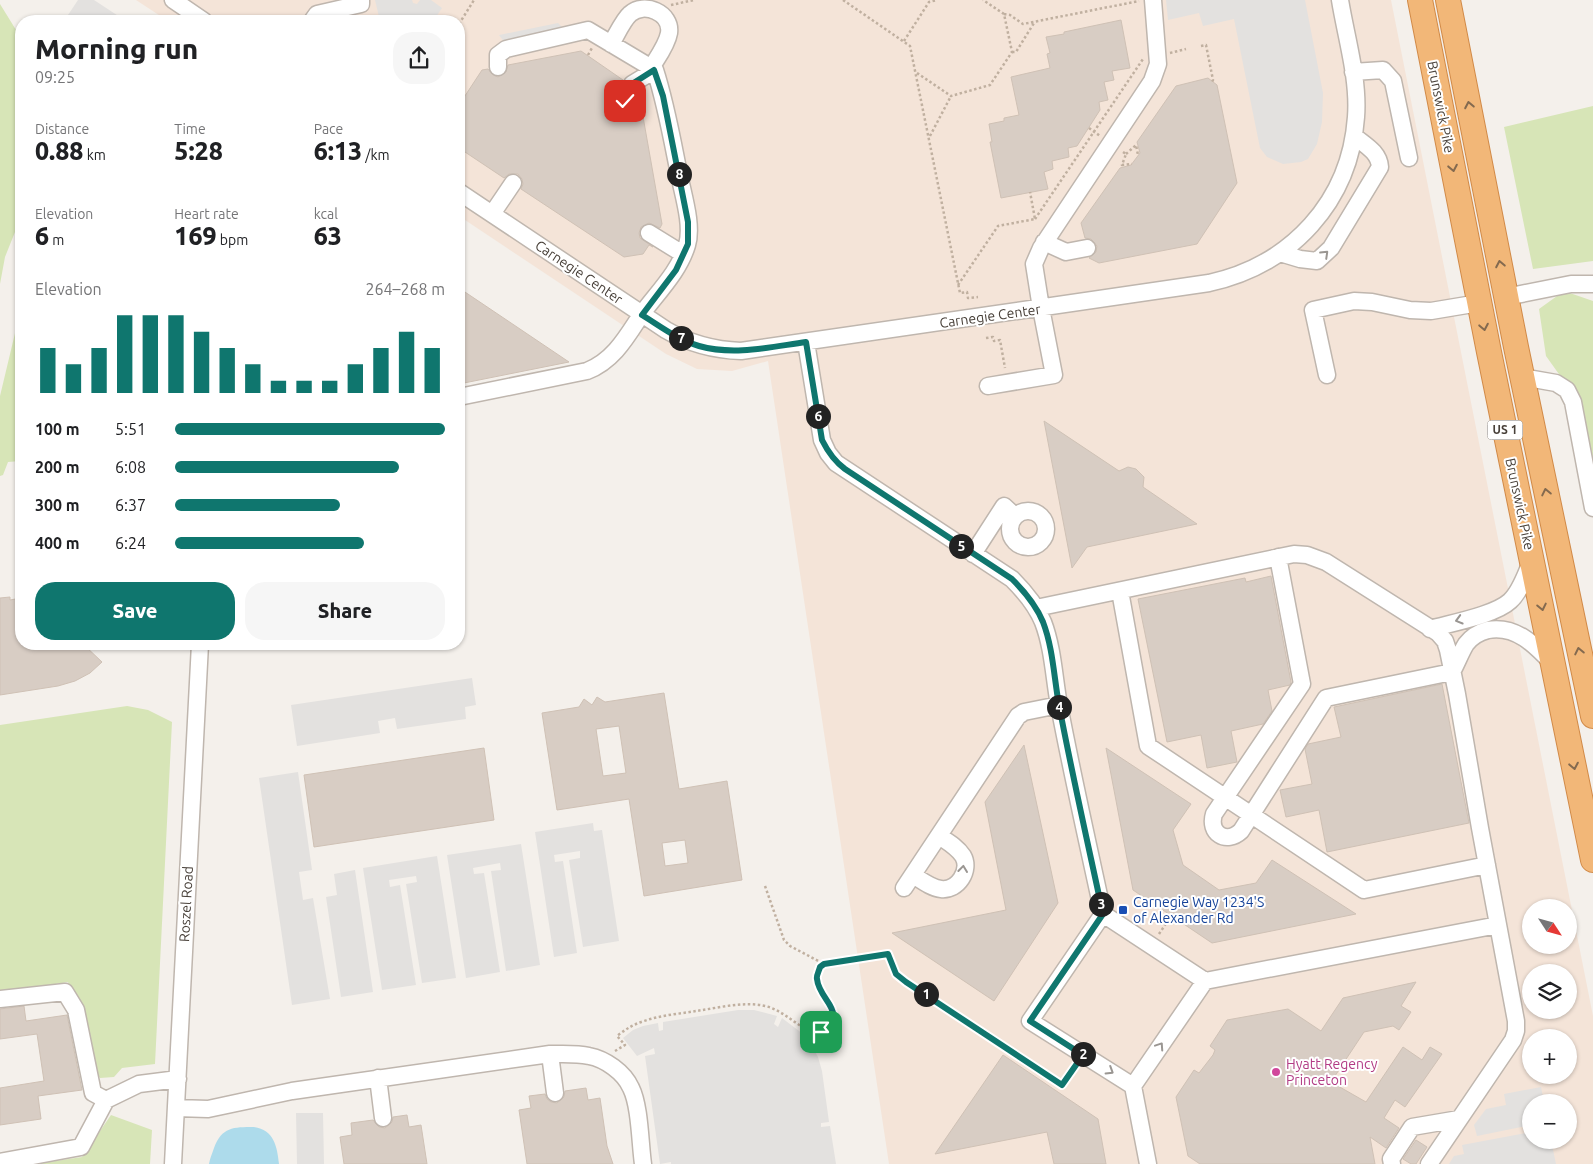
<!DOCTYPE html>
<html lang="en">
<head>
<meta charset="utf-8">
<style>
	body { margin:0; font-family:Ubuntu,sans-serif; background:#f6f6f6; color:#202124; height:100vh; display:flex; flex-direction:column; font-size:19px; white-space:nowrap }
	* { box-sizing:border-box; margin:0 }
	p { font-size:16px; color:#757577 }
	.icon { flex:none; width:28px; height:28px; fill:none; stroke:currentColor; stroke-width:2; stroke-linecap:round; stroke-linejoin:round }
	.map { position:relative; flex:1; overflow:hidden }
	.drawer { position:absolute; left:15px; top:15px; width:450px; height:635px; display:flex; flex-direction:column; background:#fff; border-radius:20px; box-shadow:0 1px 4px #0004 }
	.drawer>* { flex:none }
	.needle { width:32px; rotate:126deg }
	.controls { position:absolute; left:1522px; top:899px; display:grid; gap:10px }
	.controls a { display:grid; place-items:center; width:55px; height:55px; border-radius:50%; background:#fff; box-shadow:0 1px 4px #0004; font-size:25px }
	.pin { position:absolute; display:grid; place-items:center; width:42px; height:42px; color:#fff; margin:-21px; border-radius:10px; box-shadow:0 2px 8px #0006 }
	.km { position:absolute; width:25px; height:25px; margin:-12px; border-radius:50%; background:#222; color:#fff; font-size:14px; line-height:25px; text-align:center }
	.round { display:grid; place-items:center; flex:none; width:52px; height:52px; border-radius:20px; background:#f6f6f6 }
	.summary { display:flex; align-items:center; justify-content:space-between; height:85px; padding:0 20px }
	h1 { font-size:28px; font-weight:800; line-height:38px }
	.metrics { display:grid; grid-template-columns:repeat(3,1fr); gap:8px; height:85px; padding:5px 20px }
	.metrics div { display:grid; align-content:center }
	.metrics b { font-size:25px; font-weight:800 }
	.metrics small { font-size:14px; font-weight:400 }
	.metrics p { font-size:14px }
	.chart { height:140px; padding:10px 20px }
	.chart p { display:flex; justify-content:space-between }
	.chart svg { width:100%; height:90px; margin-top:5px; stroke:#0f766e; stroke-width:6 }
	.primary-button { display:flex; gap:10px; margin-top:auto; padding:10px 20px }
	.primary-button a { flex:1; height:58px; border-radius:20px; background:#0f766e; color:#fff; font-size:20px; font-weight:800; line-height:58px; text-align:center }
	.primary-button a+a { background:#f6f6f6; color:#202124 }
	ul { padding:0 20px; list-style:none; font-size:16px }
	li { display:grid; grid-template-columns:80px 60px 1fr; align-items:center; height:38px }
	li i { height:12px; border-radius:6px; background:#0f766e }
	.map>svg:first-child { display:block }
</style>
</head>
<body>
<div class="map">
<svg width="1593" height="1164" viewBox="0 0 1593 1164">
	<rect width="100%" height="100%" fill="#f4f0eb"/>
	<path fill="#f4e4d8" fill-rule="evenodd" d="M136,0h1255l202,1016v148h-704l-121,-803 -36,10 -35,-2 -31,-15 -207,-138v-195h-291zM1531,908h38v37h-38zM1531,972h38v38h-38zM1531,1038h38v37h-38zM1531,1102h38v38h-38z"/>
	<path fill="#d7e5b7" d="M0,4l21,34v179l-16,40 -5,27z
		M1593,106v155l-60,8 -29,-142z
		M1564,291l29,10v163l-32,-87 -15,-21 -7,-47z
		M21,318v143l-13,1 -5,13 -3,1v-80l16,-67z
		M127,706l21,4 24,12 -17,342 -33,4 -8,9 -14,1 -8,-10 -24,-86 -68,11v-268z
		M111,1115l41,15 -2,34h-114l46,-7z"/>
	<path fill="#e3e1df" d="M78,0h16l32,21h-62z
		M375,0h37l1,3 4,1 3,-4h11l11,8 -6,9 5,4h-61z
		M1166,0h139l18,93 -1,29 -5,22 -9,15 -7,3 -18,2 -16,-7 -7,-9 -26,-129 -31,7 -4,-13 -31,7z
		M558,23l7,7 -60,13 -6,-8z
		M472,678l4,27 -11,2 1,12 -69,10 -2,-11 -17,3 2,12 -83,13 -6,-41z
		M298,772l14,98 -13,2 4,28 10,-2 17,101 -38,6 -33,-227z
		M593,823l1,8 8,-1 17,111 -36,6 -14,-87 11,-2v-7l-26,4 1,7 8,-1 14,92 -23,4 -19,-125z
		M521,844l19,121 -34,6 -15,-100 10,-1 -1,-7 -27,5 1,6 10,-1 16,99 -34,6 -19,-123z
		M437,856l19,122 -34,5 -16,-99 11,-2 -1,-6 -27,4 1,7 10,-2 16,100 -34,5 -19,-122z
		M355,870l18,122 -32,5 -15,-100 11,-2 -3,-21z
		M738,1010h16l23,6 -3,8 4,3 4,-9 21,16 9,12 6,11 4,14 7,51 -8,1v4l9,-1 6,38h-165v-2l-11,2 -15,-108 10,-2 -1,-6 -17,8 -14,-18 10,-8 10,-4 15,-3 1,8 4,-1v-8z
		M1541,1087l3,15h-13v23l-54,11 -3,-11 12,-16 20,-4 -2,-11z
		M296,1113h27l1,51h-27z
		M1531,1132v8h20l5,24h-107l5,-8 10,-2 -2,-9z"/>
	<path fill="#addbeb" d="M254,1127c20,3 23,19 25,37h-70c1,-6 3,-10 5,-16 8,-21 19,-21 40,-21z"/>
	<path fill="#d8cdc4" stroke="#cfc1b5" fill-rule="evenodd" d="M1121,20l9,48 -18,3 2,9 -10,2 4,18 -9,2 1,8 -23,36 -9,2 1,9 -17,4 1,8 -9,3 4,17 -47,9 -11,-56h2l-3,-18 15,-3v-3l15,-3 -8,-38 39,-9 -3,-14 3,-1 -4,-16 18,-3v-2z
		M581,51l42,29 -8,22 2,5 4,3 6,1 4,-2 8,-15 23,130 -2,4 -11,-5 -8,4 -2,6 1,5 13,9 -4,-2 -6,9 -19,3 -103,-68 2,-5 -1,-5 -4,-5h-9l-5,4 -45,-30v-43l23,-35 6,-1 5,6 5,2 8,-5 2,-7z
		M1208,78l9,7 20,98 -40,61 -98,19 -10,-5 7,-6 1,-6 -6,-7 -6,-1 -4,-15 39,-55 11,-3 9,-12 -3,-11 39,-56z
		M459,288l110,74 -110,22z
		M1044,421l75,50 9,-4 8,2 8,8 -1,10 54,37 -110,23 -15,21z
		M1271,576l20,106 -1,3 -22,5 4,21 -9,13 -32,7 6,31 -30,6 -6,-33 -34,7 -29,-143 107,-21 1,4z
		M10,597v3l11,-2v46h62l19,18 -12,11 -15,8 -17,5 -58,9v-97z
		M1442,684l27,139 -142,29 -8,-42 -33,7 -6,-27 32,-6 -7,-35 3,-5 33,-7 -7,-30z
		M664,693l15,96 48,-8 15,99 -98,16 -15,-97 -72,11 -15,-97 37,-6 5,-8 8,6 5,-8 8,5zM619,726l7,47 -23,3 -7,-47zM685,840l3,23 -23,3 -3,-23z
		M1024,745l34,158 -64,98 -102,-68 114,-23 -21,-108z
		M484,748l10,72 -180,27 -10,-72z
		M1106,748l85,56 -18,26 10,35 36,25 37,-7 16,-23 84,54 -144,29 -79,-53z
		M1416,982l-15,24 10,6 -12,18 -6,-4 -29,6 -33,50 35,20 37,-55 19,13 8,-13 12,7 -37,53 -10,-7 -11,18 15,10 -13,20 -16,-11 5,27h-175l-12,-8 -12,-59 18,-27 5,3 14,-18 2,-5 -5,-4 17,-26 61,-11 33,22 22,-33z
		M24,1006l2,15 41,-6 15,75 -44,6 3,23 -41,6v-37l44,-7 -7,-47 -37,5v-30z
		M1003,1055l95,64 8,45h-52l-7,-32 -112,22z
		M586,1088l2,12 12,-2 7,48 6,18h-86l-8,-54 12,-2 -2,-12 16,-2 2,5 4,3 6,1 7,-6 1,-6z
		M407,1115l2,12 12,-2 6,39h-83l-4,-27 12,-2 -1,-12 22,-3 6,7 6,1 7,-6 1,-5z
		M1416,1140l11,7 -11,17h-5l-8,-5z"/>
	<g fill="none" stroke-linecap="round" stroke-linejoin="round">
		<g stroke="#bfb6ae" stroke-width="19">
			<path id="minor" d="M173,0l31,21
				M312,21l5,-7 44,-10v-4
				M611,44c5,-8 12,-24 19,-30 14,-13 42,-1 39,19 -2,12 -12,25 -18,35
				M1353,72l30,-2 10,11 16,77
				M625,101l7,-17 23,-14
				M459,192l207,138c24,14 47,20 75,21l468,-68c82,-18 141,-81 147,-166 3,-38 -10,-80 -16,-117
				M492,214l21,-31
				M649,233l34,21
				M1044,242l22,10 21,-4
				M1280,253l20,6 17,2 14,-13 49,-81c-1,-15 -15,-22 -26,-31
				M1506,297l65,-13h22
				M806,342l16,98 6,13 8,10 176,116c13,13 24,26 31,43 10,26 11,56 16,83 13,69 29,139 44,209
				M1327,375l-14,-65 41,-9 18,1 38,8 21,1 48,-8
				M1522,377l34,6 11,7 6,12 20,106
				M988,386l66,-11 -13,-67 -7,-44 7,-16 111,-167 6,-17 -5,-64
				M459,397l128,-26c26,-10 39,-33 54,-56 16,-22 38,-43 46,-70 6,-20 -4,-50 -8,-71 -7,-35 -13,-70 -24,-104l-67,-40 -82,19 -8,6v12
				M1010 529a18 18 0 1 1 36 0a18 18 0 1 1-36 0Z
				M973,554l31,-48 11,10
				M1278,557l24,127 -88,130c-6,19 12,31 27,17l85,-133 126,-26c5,-9 9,-20 14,-28 6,-8 14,-12 22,-14 28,-5 47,15 65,34
				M1120,591l28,155 216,144 123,-25
				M1036,608l258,-54 13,1 19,7 112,71 7,8 3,9 9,44 23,134 36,193v10l-3,9 -84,124
				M1430,629c21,-6 65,-14 80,-28 11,-10 16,-28 22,-41
				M913,875c8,5 18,13 28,14 17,2 30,-19 22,-33 -6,-9 -15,-14 -24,-20
				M904,888l114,-172 6,-4 35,-7
				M1103,914l102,67 -72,105 15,78
				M1103,914l-73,107 103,65
				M1205,981l293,-56
				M0,999l65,-7 11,18 17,83 13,7
				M550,1054l5,39
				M378,1078l5,40
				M176,1108l32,1 84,-18 258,-37c13,0 26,-1 39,2 16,3 35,16 42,32 9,18 9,55 12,76
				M0,1162l81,-15 25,-47 33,-16 39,-5
				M173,1164l27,-520
				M1392,1164l-1,-5 21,-32 47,-8"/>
		</g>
		<g stroke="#d18a48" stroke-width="26">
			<path id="highway" d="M1420,0l69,352 104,508
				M1448,0l68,347 77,369"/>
		</g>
		<path stroke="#c0b0a0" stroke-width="2.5" stroke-dasharray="2.5 2.5" stroke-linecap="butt" d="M843,0l67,46 50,247 7,-1 1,6 10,-1
			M671,5l23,-5
			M1004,14l6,1 13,9 116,-23
			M459,24l15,-24
			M904,41l25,-39 8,-2
			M1201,46l5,-1 7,35 -1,2
			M1012,52h4l18,-29
			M1170,53l16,-4
			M588,55l4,-7
			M917,73l34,23 39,-11 22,-33 -8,-38 -21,-14
			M1089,128l11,8
			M930,136l21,-40
			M1123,152l3,2 -4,11 10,-1
			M1126,154l10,-9 2,10
			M1035,219l108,-160
			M958,285l40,-59 37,-7 -5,-27
			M986,338l7,-1 1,4 6,-1 5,28
			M765,886l19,54 6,6 34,18 64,-9 8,19 10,8 156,103 14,-20
			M1159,934l12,-18
			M615,1051l10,-6 -8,-9c9,-7 17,-12 27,-15 17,-6 35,-7 52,-10 22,-3 47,-10 69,-5 18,4 30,19 46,25 9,3 18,-2 21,-11 6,-16 -15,-27 -15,-42 0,-3 2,-7 3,-11l4,-3"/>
		<use href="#minor" stroke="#fff" stroke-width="16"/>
		<use href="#highway" stroke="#f2b778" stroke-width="24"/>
	</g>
	<defs><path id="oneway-chevron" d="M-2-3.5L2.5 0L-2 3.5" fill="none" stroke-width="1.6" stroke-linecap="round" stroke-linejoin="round" transform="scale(1.25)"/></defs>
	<g stroke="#846a4f">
		<use href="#oneway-chevron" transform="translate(1469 105) rotate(-101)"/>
		<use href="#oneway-chevron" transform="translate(1453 168) rotate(79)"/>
		<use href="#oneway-chevron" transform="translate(1500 264) rotate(-101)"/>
		<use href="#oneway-chevron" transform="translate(1484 327) rotate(79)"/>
		<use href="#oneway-chevron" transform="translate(1546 492) rotate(-102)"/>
		<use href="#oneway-chevron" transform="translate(1542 607) rotate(78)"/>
		<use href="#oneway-chevron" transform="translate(1579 651) rotate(-102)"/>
		<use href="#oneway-chevron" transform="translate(1574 766) rotate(79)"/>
	</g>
	<g stroke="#9a9692">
		<use href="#oneway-chevron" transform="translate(1325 254) rotate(-44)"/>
		<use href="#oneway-chevron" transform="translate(1459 620) rotate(164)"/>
		<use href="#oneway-chevron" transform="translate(963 869) rotate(-83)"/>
		<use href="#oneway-chevron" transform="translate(1160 1046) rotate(-56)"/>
		<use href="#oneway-chevron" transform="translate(1110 1071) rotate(32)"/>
	</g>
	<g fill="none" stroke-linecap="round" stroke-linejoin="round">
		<g stroke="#fff" stroke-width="10">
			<path id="route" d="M625,101l7,-17 22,-14 9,26 25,126v22l-12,26 -34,45c18,11 36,25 57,31 35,10 71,1 107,-4l16,98c6,12 12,21 23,29l167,110c13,13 24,26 31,43 10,26 11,56 16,83 13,69 29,139 44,209l-73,107 53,34 -21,30 -156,-103 -10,-8 -8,-20 -64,10 -4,3c-1,4 -4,9 -3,12 2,22 33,33 4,53"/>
		</g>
		<use href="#route" stroke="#0f766e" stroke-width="6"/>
	</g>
	<rect fill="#1a4fb4" stroke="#fff" stroke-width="2" x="1118" y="905" width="10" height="10" rx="2.5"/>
	<circle fill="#d1479c" stroke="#fff" stroke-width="2" cx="1276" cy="1072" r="5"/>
	<g text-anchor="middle" stroke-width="4" stroke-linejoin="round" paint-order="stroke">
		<rect fill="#fff" stroke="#7f7974" stroke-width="1" x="1487.5" y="420.5" width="35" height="19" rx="4"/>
		<g font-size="12" font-weight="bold" fill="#484039">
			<text x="1505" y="434">US 1</text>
		</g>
		<g font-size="14" fill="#484039" stroke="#fff">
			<text transform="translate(1441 107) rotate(79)" y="5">Brunswick Pike</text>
			<text transform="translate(579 272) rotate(34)" y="5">Carnegie Center</text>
			<text transform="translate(990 316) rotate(-8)" y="5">Carnegie Center</text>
			<text transform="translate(1520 504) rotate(78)" y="5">Brunswick Pike</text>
			<text transform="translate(186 904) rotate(-87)" y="5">Roszel Road</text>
		</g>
		<g font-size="14" fill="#164399" stroke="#fff" text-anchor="start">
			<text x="1133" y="907">Carnegie Way 1234'S<tspan x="1133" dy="16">of Alexander Rd</tspan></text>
		</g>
		<g font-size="14" fill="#b23c85" stroke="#fff" text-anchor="start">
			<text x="1286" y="1069">Hyatt Regency<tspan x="1286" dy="16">Princeton</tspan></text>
		</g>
	</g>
</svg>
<div class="controls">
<a><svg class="needle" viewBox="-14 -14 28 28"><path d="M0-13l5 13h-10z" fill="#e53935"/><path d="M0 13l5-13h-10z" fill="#757577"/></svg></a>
<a><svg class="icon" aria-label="layers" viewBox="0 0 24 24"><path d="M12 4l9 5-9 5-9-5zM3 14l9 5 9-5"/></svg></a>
<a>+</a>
<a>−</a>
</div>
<div class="pin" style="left:821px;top:1032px;background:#1e9e55"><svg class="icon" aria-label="arrive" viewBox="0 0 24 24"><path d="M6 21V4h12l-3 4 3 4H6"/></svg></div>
<div class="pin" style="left:625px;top:101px;background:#d93025"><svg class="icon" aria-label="check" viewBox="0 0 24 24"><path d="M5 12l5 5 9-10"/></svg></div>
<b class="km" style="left:926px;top:994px">1</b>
<b class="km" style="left:1083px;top:1054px">2</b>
<b class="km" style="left:1101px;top:904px">3</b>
<b class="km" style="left:1059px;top:707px">4</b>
<b class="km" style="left:961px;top:546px">5</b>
<b class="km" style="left:818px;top:416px">6</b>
<b class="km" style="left:681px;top:338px">7</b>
<b class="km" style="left:679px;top:174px">8</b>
<section class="drawer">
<div class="summary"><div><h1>Morning run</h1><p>09:25</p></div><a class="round"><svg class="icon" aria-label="share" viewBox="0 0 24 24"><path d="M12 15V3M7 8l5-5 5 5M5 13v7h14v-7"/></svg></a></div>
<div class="metrics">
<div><p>Distance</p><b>0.88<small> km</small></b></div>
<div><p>Time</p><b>5:28</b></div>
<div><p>Pace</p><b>6:13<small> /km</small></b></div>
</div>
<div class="metrics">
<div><p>Elevation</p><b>6<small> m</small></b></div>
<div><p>Heart rate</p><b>169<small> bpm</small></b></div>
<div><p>kcal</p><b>63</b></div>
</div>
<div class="chart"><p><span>Elevation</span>264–268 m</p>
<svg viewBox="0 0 160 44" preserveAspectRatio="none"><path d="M5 44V22M15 44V30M25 44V22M35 44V6M45 44V6M55 44V6M65 44V14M75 44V22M85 44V30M95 44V38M105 44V38M115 44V38M125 44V30M135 44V22M145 44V14M155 44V22"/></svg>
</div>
<ul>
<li><b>100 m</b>5:51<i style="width:100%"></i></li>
<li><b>200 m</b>6:08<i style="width:83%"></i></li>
<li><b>300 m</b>6:37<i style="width:61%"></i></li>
<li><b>400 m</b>6:24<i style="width:70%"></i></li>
</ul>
<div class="primary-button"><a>Save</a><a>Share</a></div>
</section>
</div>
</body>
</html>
